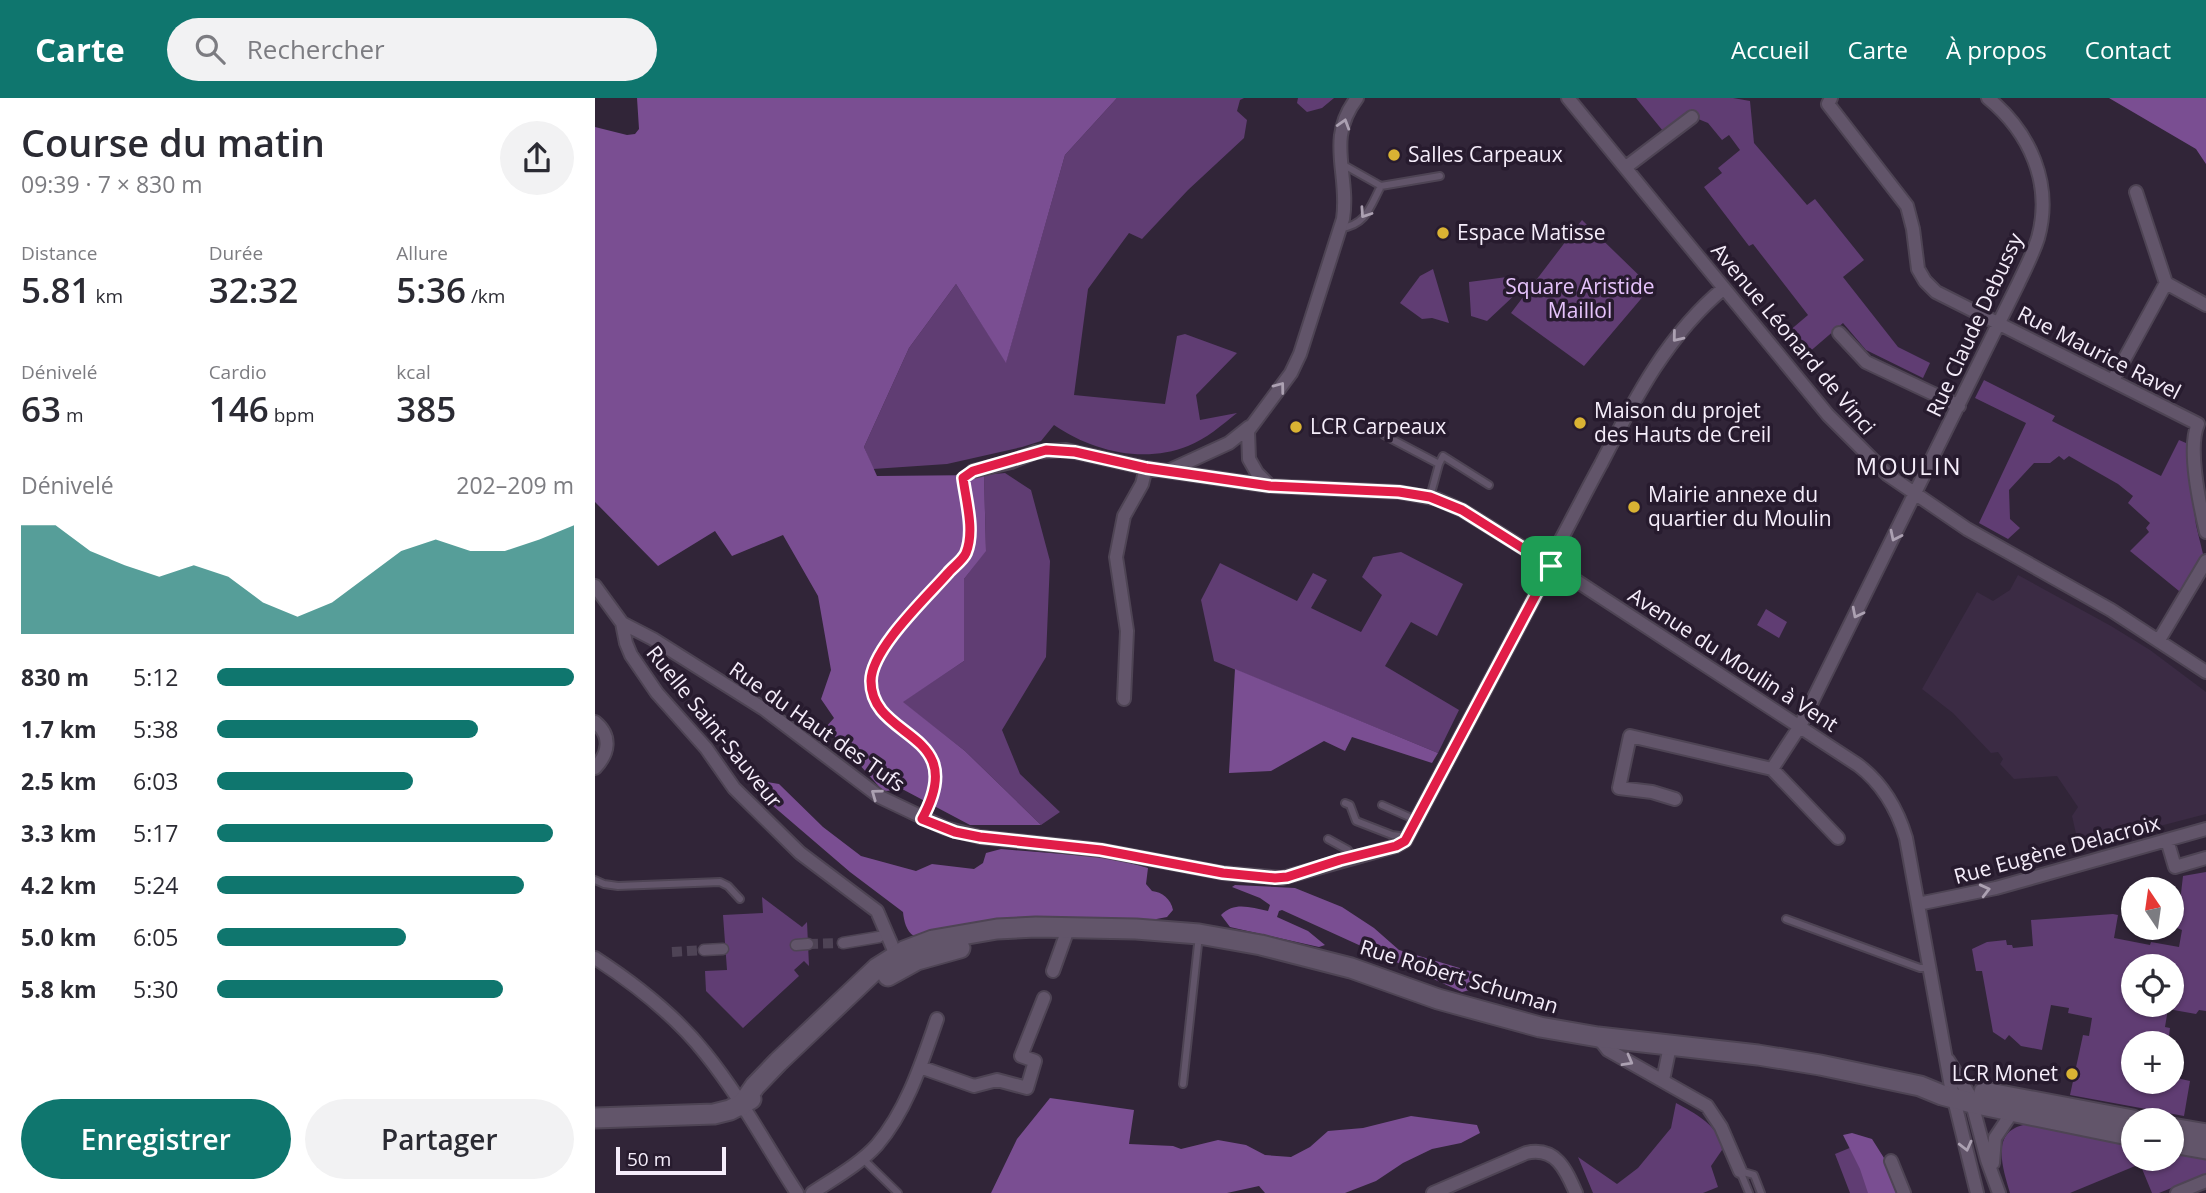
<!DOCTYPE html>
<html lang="fr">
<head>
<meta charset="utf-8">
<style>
	body { margin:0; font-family:"Open Sans",sans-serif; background:#f2f2f3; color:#2b2b33; height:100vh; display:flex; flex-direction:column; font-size:26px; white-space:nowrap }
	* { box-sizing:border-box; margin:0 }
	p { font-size:23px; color:#7c7c81 }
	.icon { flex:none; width:38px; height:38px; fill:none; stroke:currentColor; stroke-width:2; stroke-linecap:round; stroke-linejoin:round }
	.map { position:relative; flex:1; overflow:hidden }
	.drawer { display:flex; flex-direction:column; background:#fff; width:595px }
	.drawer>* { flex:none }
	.needle { width:46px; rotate:347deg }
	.tools { position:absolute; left:1526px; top:779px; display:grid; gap:14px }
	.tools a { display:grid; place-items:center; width:63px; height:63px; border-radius:50%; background:#fff; box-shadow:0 2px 5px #0004; font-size:35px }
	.scale { position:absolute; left:21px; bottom:18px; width:110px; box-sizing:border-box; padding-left:7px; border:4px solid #f5edfa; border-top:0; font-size:19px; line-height:24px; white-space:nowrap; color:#f5edfa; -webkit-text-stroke:5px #271b2e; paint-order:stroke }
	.pin { position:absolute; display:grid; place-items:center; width:60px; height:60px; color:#fff; margin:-30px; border-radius:14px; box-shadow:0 4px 10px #0006 }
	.round { display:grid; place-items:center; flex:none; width:74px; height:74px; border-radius:37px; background:#f2f2f3 }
	.summary { display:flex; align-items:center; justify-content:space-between; height:119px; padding:0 21px }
	h1 { font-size:38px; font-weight:600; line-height:52px }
	.stats { display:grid; grid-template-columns:repeat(3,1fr); gap:10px; height:119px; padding:7px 21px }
	.stats div { display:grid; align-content:center }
	.stats b { font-size:35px; font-weight:600 }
	.stats small { font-size:19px; font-weight:400 }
	.stats p { font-size:19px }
	.chart { height:196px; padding:14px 21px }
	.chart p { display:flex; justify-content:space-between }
	.chart svg { width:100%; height:126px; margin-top:7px; fill:#0f766e; opacity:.7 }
	.action { display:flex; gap:14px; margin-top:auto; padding:14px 21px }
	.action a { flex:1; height:80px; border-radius:42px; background:#0f766e; color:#fff; font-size:28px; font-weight:600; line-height:80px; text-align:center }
	.action a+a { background:#f2f2f3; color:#2b2b33 }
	ul { padding:0 21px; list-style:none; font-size:23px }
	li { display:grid; grid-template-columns:112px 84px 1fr; align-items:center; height:52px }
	li i { height:18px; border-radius:9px; background:#0f766e }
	header { display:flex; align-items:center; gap:42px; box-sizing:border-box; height:98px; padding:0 35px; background:#0f766e; color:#fff }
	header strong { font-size:33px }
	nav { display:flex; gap:38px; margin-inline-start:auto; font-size:24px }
	.search { width:490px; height:63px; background:#f2f2f3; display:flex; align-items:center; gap:18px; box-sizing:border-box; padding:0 24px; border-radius:38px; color:#7c7c81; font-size:26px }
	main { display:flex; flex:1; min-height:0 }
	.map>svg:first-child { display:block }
</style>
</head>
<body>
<header>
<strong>Carte</strong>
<div class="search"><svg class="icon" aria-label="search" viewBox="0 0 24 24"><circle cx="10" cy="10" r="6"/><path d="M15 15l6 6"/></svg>Rechercher</div>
<nav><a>Accueil</a><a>Carte</a><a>À propos</a><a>Contact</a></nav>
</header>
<main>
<section class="drawer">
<div class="summary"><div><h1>Course du matin</h1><p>09:39 · 7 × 830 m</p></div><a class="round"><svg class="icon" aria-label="share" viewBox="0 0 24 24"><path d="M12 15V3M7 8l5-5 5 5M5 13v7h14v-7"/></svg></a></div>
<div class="stats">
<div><p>Distance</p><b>5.81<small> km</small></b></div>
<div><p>Durée</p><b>32:32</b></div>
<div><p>Allure</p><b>5:36<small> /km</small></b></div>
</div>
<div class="stats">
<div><p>Dénivelé</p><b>63<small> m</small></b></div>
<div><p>Cardio</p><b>146<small> bpm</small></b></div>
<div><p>kcal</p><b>385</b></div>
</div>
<div class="chart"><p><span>Dénivelé</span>202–209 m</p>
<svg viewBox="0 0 160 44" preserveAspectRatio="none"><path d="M0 44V6L10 6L20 15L30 20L40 24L50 20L60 24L70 33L80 38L90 33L100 24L110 15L120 11L130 15L140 15L150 11L160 6V44z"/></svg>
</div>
<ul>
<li><b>830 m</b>5:12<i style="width:100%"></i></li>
<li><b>1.7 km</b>5:38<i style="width:73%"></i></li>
<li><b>2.5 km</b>6:03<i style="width:55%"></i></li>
<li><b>3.3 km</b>5:17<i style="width:94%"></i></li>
<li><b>4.2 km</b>5:24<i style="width:86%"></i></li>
<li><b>5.0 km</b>6:05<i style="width:53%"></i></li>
<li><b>5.8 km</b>5:30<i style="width:80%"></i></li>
</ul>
<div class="action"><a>Enregistrer</a><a>Partager</a></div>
</section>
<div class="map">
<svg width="1611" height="1095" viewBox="0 0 1611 1095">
	<rect width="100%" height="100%" fill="#312538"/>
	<path fill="#3b2b44" d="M1423,477l93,51 39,24 56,42v122l-127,33 -7,-31 6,-9 -21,-31 -43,3 -14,-15 3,-5 -5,-7 -7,1 -38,-40 -31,-24 55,-97 16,9 17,-11z"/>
	<path fill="#603d73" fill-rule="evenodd" d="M522,0h127l-4,2 -3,11 10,9 -3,18 -56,52 -46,49 -13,-6 -41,56 -14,106 91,9 12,-68 8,-2 52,19 -41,42 4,25 37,-7c-15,12 -31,26 -49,33 -45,18 -96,5 -134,-21l-13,16 -19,6 -75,17 -74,5 -9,-22 45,-99 47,-64 50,78 59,-207z
		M703,0h36l-12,10 -15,4 -10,-9z
		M1041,0h97l17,3 4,42 53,62 8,-6 49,61 -21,17 55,70 32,16 -7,15 -57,-28 -23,-27 -36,31 -19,-22 20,-17 -55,-71 -4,2 -45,-59 18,-14 -4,-5 22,-18 -11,-15 -7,5 -14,-17 -22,-9 -23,17z
		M987,122l69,67 -67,79 -73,-53z
		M838,171l16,54 -17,-5 -10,1 -22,-16 20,-27z
		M912,179l12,7v7l-32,30 -16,-5 -2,-34z
		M1389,282l71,36 -3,5 109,55 18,-36 7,3 10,82 7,29 -20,37h-4l-49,-40 19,-19 -3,-4 4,-5 -22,-20 5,-7 -15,-12 -49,-28 -5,4 -5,-4 -9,7h-16l-25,27 1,29 10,9 -12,11 -29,-16 47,-100 -51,-25z
		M410,375l26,17 19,71 -4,96 -44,73 18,44 40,38 -19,13 -76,-74 -63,-49 62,-41v-82l22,-29 -2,-75z
		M806,454l62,32 -26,52 -26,-14 -26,44 74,44 -21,43 -224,-92 -13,-61 19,-37 77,38 16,-28 14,7 -16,28 50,24 21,-37 -20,-18 11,-20z
		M1171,511l21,13 -8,16 -22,-13z
		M1611,774v139l-7,-1 -3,4 -28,-5 -3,18 5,1 -2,15h-35v39h39v-5l18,4 -6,35 -114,-21 13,-60 6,1 3,-18 -24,-5 1,-5 -18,-3 -9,45 -21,-4 -12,-11 -4,5 -12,-8 -11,-61h-6l-4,-22 15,-7 19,-2 1,5h5l1,3 20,-2 -2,-26 82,-6 5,1 -4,23 36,7 1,-3 28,5 3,-17 -5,-2 6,-52zM1538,868h39v38h-39z
		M167,799l40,30 5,-5 2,44 -5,-5 -10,9 5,6 -56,52 -37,-37 -1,-20 22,-1 -4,-55 40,-2z
		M1081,1005c17,9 46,24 46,47l-11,16 7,21 -15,6h-110l-15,-36 39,27 21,-16 33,-40z
		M1436,1026l102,19v15h39v-8l34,7v17l-47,19h-7l-12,-29 -70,29h-60c-8,-27 -21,-66 21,-69z
		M1257,1049l22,14 10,-3 15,35h-49l-15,-39z"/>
	<path fill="#7a4e92" d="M42,0h480l-52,57 -59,208 -50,-79 -47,64 -45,99 13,29 107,-1 2,76 -22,28v82l-61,41 62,49 76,74h-71l-66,-35 -21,1 -57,-64 8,-9 -13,-19 10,-29 -13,-74 -35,-61 -51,21 -17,-25 -57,35 -63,-64v-375l32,8 8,-1 4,-5z
		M1514,0h97v66l-10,-15z
		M640,571l203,84 -6,10 -80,-26 -7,14 -21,-10 -53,30 -42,2z
		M172,684l12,2 44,43 38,29 55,15 16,-7 42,5 9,-6 3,-10 15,-4 111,9 36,10 -2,16 6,7c10,1 19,8 21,19l-6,7 -21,4 -232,15c-8,-5 -10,-15 -11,-24l-53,-40 -92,-79 1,-6z
		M640,787l60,3 47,19 32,21 25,22 74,22 10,7 -2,8 -19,5 -180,-82 -3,1 -2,6 31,14 17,14 -6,2 -89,-20 -9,-12c14,-14 30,-7 47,-4l2,-6 -10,-7 -28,-11z
		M455,1000l84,12 -5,34 44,2 8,3 37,-9 28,5 19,10 26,2 19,-10 18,-16 35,-3 48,-12 66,9 3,8 -19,10 -29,6 -29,14 -27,18 -31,12h-80l-6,-7 -32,7h-236l26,-54z
		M1257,1035l20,6 12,19 15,35h-31l-8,-24 -17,-34z"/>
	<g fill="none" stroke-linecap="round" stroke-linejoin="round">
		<path stroke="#4e4355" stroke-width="10" stroke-dasharray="10 5" stroke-linecap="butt" d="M213,846l35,-1
			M77,854l32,-2"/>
		<g stroke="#4e4454" stroke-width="10">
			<path id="service" d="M786,88l59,-10
				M746,130c25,-3 29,-21 40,-42l-39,-22
				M789,337l55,29 -9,33
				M844,366l4,-8 46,29
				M750,705l5,2 6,16 36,14 16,2
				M787,707l34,15
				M328,720c48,-89 -54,-80 -52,-138 1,-32 56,-83 77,-107 5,-6 15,-13 18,-20 9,-22 0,-52 -3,-74l10,-8
				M733,741l20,11 4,8
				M0,782l9,4 14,2 102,-4 8,4 12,13
				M1191,821l134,49h10
				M588,986l16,-149
				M267,1060l36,35
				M1145,1073l14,4 7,18
				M1145,1073l9,22"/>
		</g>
		<g stroke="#4e4454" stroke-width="13">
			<path id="pedestrian" d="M248,845l36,-6
				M201,847l12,-1
				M109,852l19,-1"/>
		</g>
		<g stroke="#4e4454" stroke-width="16">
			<path id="minor" d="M973,0l260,317 60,60 79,54 144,81 95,62
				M1236,0l-3,6 79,102 6,23 5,40 7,12 11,11 262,132c-11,24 2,82 8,108
				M1031,69l66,-50
				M1571,185l40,22
				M1244,235l27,29 93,44
				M1518,282l53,-97 -30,-91
				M378,373l38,-9 25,-10 30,-2 80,18 124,18 129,6 38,7 25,11 110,68 286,187c25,19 39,43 48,73l45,249 26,106
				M573,373l61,-28 20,-16
				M675,388l-13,-13 -8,-14 -1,-28 43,-58 9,-19 43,-135c7,-45 -18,-80 14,-121
				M953,466c18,-33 35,-67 53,-100 33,-64 66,-129 123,-176
				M0,488l27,37 31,16 111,70 116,88 65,31 35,9 121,13 122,23 59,5 114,-32 9,-5 146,-275
				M27,525l4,20 5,12 26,38 49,55 28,40 66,65 77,58 22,51
				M1564,542l47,-79
				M529,601l3,-68 -11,-74 8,-41 18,-32 4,-16
				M0,624c17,14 14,31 0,46
				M1177,671l28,-43 218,-442c7,-15 15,-30 20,-46 15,-54 -8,-106 -50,-140
				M1080,701l-23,-7 -33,-4 11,-52 142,33 66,69
				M1572,742l8,27 31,-9
				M1323,806l78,-16 210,-59
				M0,860c40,26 80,57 110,95 35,43 62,94 92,140
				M458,873l15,-42
				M1003,939l10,13 99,56 14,21 19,44
				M1353,962l22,36 17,64 12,33
				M325,969l54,19 23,-6 30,8 8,-27 -14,-5 23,-58
				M1068,982l7,-34
				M1296,1063l13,32
				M1398,1065l2,-25 18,-27
				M217,1095c21,-14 48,-29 65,-48 30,-35 45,-83 60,-126
				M838,1095l93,-40c30,-7 40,17 50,40
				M1582,1095l29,-12"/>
		</g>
		<g stroke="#4e4454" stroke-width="23">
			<path id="secondary" d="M293,878l29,-16 43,-12
				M1389,994l149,28
				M146,1008l14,-20 23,-24 99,-94 27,-17 29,-11 64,-11 39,-2 100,2 63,5 62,11 90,23 87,31 102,28 58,10 160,18 62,10 100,21 22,9 30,8 161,33
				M0,1020l119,-4 16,-4 21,-11
				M1577,1030l34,6
				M1577,1045l34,6"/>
		</g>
		<use href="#service" stroke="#62556a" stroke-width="6"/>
		<use href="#pedestrian" stroke="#62556a" stroke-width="10"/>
		<use href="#minor" stroke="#62556a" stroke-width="12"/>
		<use href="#secondary" stroke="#62556a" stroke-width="19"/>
	</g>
	<defs><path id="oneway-chevron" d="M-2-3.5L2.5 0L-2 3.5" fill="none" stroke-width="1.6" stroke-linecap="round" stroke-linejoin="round" transform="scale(1.75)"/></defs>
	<g stroke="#aca1b2">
		<use href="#oneway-chevron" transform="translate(749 26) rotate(-73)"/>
		<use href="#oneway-chevron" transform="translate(770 115) rotate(124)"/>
		<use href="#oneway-chevron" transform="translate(1082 239) rotate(129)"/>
		<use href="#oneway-chevron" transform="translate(685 289) rotate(-53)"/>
		<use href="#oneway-chevron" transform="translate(1300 438) rotate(116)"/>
		<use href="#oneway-chevron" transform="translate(1262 515) rotate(117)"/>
		<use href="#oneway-chevron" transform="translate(281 696) rotate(-144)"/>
		<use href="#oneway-chevron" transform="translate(1390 792) rotate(-14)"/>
		<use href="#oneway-chevron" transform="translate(1033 963) rotate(29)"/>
		<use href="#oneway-chevron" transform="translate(1371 1048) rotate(76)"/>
	</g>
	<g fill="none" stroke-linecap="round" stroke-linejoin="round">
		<g stroke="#fff" stroke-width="14">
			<path id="route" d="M451,352l29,2 71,16 124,18 129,6 31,5 32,13 89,56 -146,275 -9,5 -56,14 -53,17 -12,1 -52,-5 -122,-23 -121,-13 -25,-5 -33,-13c49,-89 -51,-78 -51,-138 0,-32 56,-84 77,-108 5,-6 15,-13 18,-20 9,-22 0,-52 -3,-75l10,-7z"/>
		</g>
		<use href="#route" stroke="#e11d48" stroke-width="9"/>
	</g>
	<g fill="#dab333" stroke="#271b2e" stroke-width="2.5">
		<circle cx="799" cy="57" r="7"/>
		<circle cx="848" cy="135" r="7"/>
		<circle cx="985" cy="325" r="7"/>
		<circle cx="701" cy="329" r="7"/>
		<circle cx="1039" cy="409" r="7"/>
		<circle cx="1477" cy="976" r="7"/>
	</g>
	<g text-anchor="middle" stroke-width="7" stroke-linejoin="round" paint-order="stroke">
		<g font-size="21" fill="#f5edfa" stroke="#271b2e" text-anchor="start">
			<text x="813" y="64">Salles Carpeaux</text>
			<text x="862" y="142">Espace Matisse</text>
			<text x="999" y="320">Maison du projet<tspan x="999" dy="24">des Hauts de Creil</tspan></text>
			<text x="715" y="336">LCR Carpeaux</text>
			<text x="1053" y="404">Mairie annexe du<tspan x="1053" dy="24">quartier du Moulin</tspan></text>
			<text x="1463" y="983" text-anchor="end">LCR Monet</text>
		</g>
		<g font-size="21" fill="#e6c3fc" stroke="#271b2e">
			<text x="985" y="196">Square Aristide<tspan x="985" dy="24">Maillol</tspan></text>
		</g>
		<g font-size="21" fill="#f5edfa" stroke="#271b2e">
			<text transform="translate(1380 227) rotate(-65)" y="7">Rue Claude Debussy</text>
			<text transform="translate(1198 241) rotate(50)" y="7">Avenue Léonard de Vinci</text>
			<text transform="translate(1504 255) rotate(27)" y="7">Rue Maurice Ravel</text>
			<text transform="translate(1138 562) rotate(33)" y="7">Avenue du Moulin à Vent</text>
			<text transform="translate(119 629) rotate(51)" y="7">Ruelle Saint-Sauveur</text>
			<text transform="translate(222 629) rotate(35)" y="7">Rue du Haut des Tufs</text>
			<text transform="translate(1462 752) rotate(-15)" y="7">Rue Eugène Delacroix</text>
			<text transform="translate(864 879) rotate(17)" y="7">Rue Robert Schuman</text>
		</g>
		<g font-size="24" letter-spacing="2" fill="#f5edfa" stroke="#271b2e">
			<text x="1314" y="377">MOULIN</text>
		</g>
	</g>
</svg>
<div class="tools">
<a><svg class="needle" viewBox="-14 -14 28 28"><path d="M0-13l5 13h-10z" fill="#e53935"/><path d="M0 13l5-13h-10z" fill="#7c7c81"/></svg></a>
<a><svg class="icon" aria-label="locate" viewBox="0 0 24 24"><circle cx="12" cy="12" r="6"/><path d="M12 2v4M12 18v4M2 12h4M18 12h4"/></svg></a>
<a>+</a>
<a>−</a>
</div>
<div class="scale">50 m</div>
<div class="pin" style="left:956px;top:468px;background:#1e9e55"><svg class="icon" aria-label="arrive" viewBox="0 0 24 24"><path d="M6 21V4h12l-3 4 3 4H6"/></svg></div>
</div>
</main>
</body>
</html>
